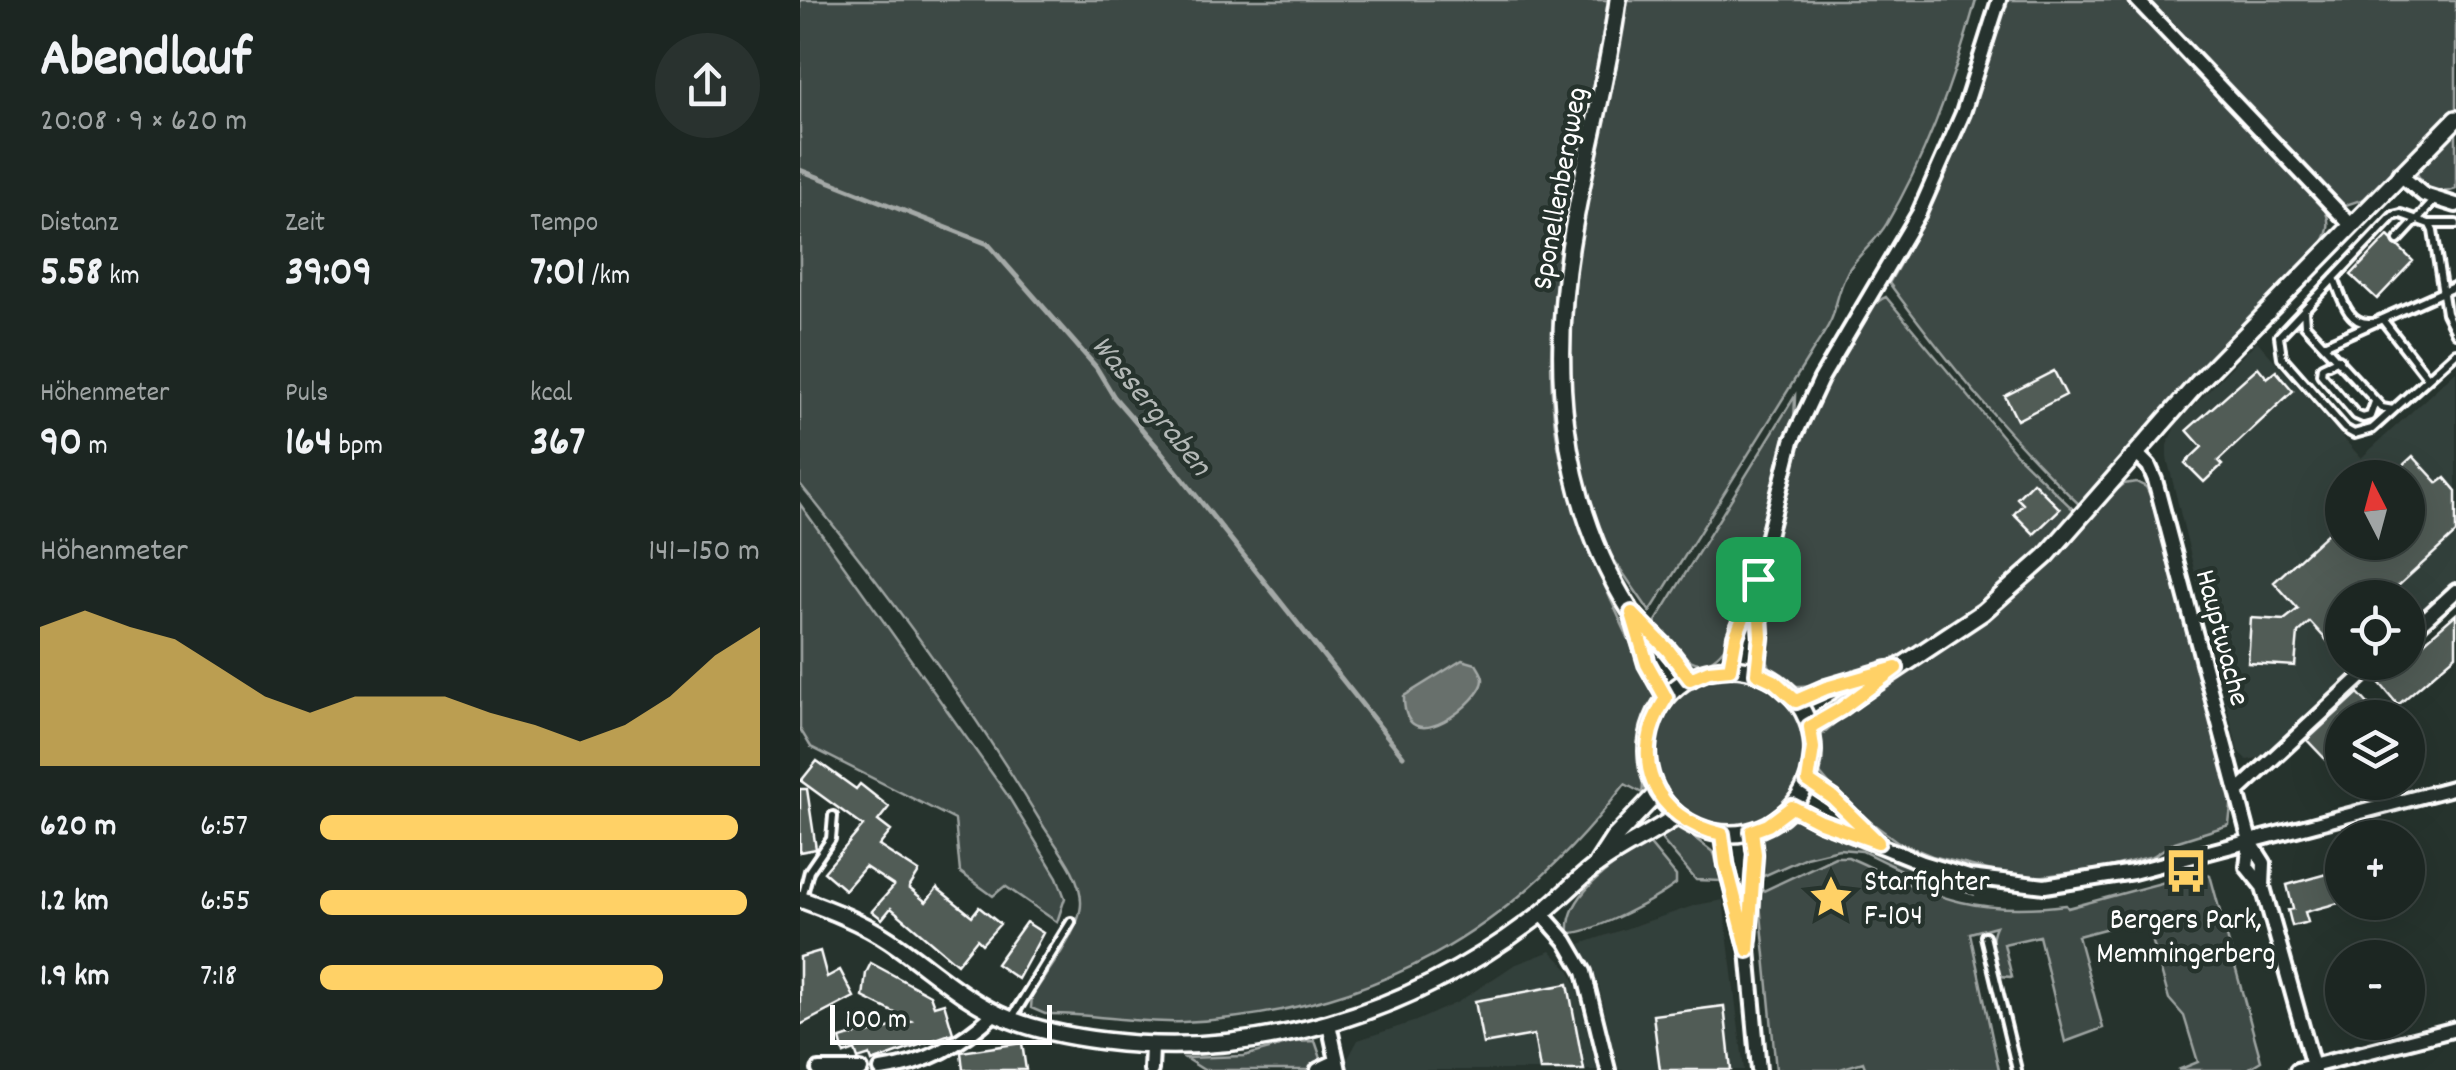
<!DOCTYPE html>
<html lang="de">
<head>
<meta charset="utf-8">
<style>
	body { margin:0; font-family:Dekko,sans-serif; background:#29322f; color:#f1f3f6; height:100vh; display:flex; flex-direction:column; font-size:38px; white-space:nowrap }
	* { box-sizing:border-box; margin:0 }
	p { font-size:32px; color:#a0a5a5 }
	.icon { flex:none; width:55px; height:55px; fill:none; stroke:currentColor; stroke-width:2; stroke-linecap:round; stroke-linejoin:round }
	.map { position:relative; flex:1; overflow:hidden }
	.details { display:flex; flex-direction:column; background:#1c2622; width:800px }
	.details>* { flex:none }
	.needle { width:65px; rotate:354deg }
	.tools { position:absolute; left:1525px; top:460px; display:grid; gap:20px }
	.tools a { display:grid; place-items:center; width:100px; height:100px; border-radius:50%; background:#1c2622; box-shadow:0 10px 40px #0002,0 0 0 2px #3a4340; font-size:50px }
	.scale { position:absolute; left:30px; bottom:25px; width:222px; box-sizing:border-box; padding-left:10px; border:5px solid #fff; border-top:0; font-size:28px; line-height:35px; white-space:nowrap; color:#fff; -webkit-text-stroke:8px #26332d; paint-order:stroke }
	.pin { position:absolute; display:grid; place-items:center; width:85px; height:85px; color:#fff; margin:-42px; border-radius:20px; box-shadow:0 5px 15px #0006 }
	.round { display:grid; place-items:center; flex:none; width:105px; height:105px; border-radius:52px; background:#29322f }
	.head { display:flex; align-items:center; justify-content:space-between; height:170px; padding:0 40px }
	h1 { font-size:55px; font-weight:700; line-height:75px }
	.stats { display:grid; grid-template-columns:repeat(3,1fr); gap:15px; height:170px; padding:10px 40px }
	.stats div { display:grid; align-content:center }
	.stats b { font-size:42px; font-weight:700 }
	.stats small { font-size:28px; font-weight:400 }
	.stats p { font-size:28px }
	.chart { height:280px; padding:20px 40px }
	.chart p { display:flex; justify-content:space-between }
	.chart svg { width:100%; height:180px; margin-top:10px; fill:#ffd166; opacity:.7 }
	ul { padding:0 40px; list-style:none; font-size:32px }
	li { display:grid; grid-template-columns:160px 120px 1fr; align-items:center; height:75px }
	li i { height:25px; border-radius:12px; background:#ffd166 }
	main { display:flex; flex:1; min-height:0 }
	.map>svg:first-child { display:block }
</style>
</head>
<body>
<main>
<section class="details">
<div class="head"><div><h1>Abendlauf</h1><p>20:08 · 9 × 620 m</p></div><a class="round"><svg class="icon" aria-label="share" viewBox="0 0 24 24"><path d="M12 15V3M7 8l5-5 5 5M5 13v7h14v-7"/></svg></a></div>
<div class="stats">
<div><p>Distanz</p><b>5.58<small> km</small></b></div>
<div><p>Zeit</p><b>39:09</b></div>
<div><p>Tempo</p><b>7:01<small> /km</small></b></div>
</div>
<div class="stats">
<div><p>Höhenmeter</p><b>90<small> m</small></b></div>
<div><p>Puls</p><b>164<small> bpm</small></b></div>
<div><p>kcal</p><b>367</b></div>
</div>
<div class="chart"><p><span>Höhenmeter</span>141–150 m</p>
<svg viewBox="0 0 160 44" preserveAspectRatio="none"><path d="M0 44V10L10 6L20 10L30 13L40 20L50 27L60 31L70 27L80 27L90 27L100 31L110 34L120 38L130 34L140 27L150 17L160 10V44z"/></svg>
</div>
<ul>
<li><b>620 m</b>6:57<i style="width:95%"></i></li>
<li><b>1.2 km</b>6:55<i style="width:97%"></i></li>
<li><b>1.9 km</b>7:18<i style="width:78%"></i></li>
</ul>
</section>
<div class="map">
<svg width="1656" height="1070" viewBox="0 0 1656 1070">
	<rect width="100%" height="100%" fill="#26332d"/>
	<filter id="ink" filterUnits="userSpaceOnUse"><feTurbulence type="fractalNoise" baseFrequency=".01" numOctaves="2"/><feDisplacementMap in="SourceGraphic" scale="20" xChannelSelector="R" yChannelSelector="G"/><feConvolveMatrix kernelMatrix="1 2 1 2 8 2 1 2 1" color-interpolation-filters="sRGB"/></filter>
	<g filter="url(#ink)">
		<path fill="#333f3a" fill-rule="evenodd" d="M1457,341l104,117 95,-87v211l-48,44v-28h-66v64l25,1 -103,94 -17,3 -9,-9 -71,-293v-13l9,-21zM1542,478h66v64h-66z
			M923,900l21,170h-126l-20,-88 -18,-38 116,-39z
			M751,951l19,20 6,15 21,84h-249l-2,-8 12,-22 58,-19 42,-19 56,-37z"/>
		<path fill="#3e4944" stroke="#9ea4a2" stroke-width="2.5" d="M0,0h808c-21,154 -84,316 -44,473 20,78 59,150 91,224 -11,18 -19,41 -17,63 2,13 7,20 4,33l-17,-9c-114,150 -253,229 -442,238 -47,2 -92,-9 -138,-8l-14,-6 1,-12c14,-23 50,-67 49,-94 0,-26 -23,-53 -37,-75 -72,-120 -156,-235 -244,-343z
			M825,0h351c-21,76 -49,155 -89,223 -10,18 -28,30 -39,48 -9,17 -10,27 -15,44 -4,13 -16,28 -23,40l-160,257 -47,-68 -15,-45 -11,-44 -8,-95 11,-134 35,-151z
			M1207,0h122l172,181c18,20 38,36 21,62l-124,130 -115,135c-73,-69 -134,-144 -194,-225 52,-89 89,-185 118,-283z
			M1345,0h311v109l-92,90 -18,6 -8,-3z
			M1656,129v60c-20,8 -34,-2 -41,-20z
			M1086,297l134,161 58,56c-66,67 -138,134 -231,162 -17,5 -34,11 -52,10 -9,-5 -19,-11 -25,-19 -11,-18 -7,-49 -5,-69 7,-97 38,-186 92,-267 8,-12 15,-29 29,-34z
			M995,396l-1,29 -15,37 -47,174c-28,50 -50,21 -79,-10z
			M1336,482l10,5 5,10 81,300 -3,28 -54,17 -22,14 -47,12 -69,9 -29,-2 -76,-19 -34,-14 -52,-38 -28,-33 1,-34 46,-41 169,-122 80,-82 10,-8z
			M0,504l208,292 49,81 8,21 -8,24 -52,-36 -12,10 -33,-24 -5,-52 -144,-73 -11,-18z
			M854 751a75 75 0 1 1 150 0a75 75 0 1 1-150 0Z
			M991,819h10l104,45 65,23 3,7 -56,-16 -55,-27 -23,-2 -33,8 -49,22 3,-45z
			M874,828h8l32,25 8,28 -26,-1 -34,-40 -1,-7z
			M848,842l28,34v8c-19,15 -85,50 -107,49 -4,-41 50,-71 79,-91z
			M1035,857h13c85,38 121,60 218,48l2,3 134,-36 8,3 51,186 -15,9h-68l20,-8 -14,-46 -15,-17 -23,-81 -68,18 25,92 -38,14 -26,-106 -35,8 8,33 -12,-1c-5,-17 -12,-34 -4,-50l-26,7 29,137h-133l-3,-8 -26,8h-61l-17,-177z
			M515,1041l10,29h-121l-19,-12 59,-2 50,-14z"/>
		<path fill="#67706c" stroke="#a4a9a7" stroke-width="2.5" d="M662,660l14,4c2,4 7,10 7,15 2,20 -80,87 -79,17z"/>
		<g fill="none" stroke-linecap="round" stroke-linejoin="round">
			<path stroke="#a4a9a7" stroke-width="5" d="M0,170l188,74 108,123 18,30 45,52 244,307"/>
		</g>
		<path fill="#515c57" stroke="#fff" stroke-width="2.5" d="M1588,236l25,25 -36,38 -26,-24z
			M1458,367l9,11 9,-7 17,20 -75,70 4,4 -18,17 -19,-19 17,-16 -15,-17z
			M1254,371l12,24 -49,25 -12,-24z
			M1613,456l25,27 7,-5 11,13v42l-71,65h-43v38l-10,10 -22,-24 -12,11 -3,33 -47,-3 3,-45 33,2 14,-11 -24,-27 68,-62v22h66v-64h-19z
			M1233,482l27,27 -26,25 -20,-20 9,-10 -6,-6z
			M1656,614v41l-58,50 -20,-24 22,-19h8v-6z
			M1558,693l23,25h-39v27l-16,15 -19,-20z
			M17,761l39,28 4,-5 29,23 -11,14 13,10 -12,15 40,26 -10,16 17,14 11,-14 35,28 7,-9 21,17 -18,20 -5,-5 -20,25 -66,-56 -9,11 -10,-8 22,-25 -29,-19 -20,23 -21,-18 39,-46 -62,-45z
			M0,789h7l9,60 -16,3z
			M1537,871l5,31 -37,10 3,10 -16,4 -4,-16 5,-1 -6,-24z
			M226,922l17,11 -25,46 -22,-15z
			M20,951l7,26 13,-7 14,27 -54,28v-68z
			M71,963l59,32 4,11 10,-3 9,30 -81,29 -2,-7 -12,4 -3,-9 -11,4 -4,-15 27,-8 1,3 43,-13 -48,-24 3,-24z
			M768,984l16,86h-44l-6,-35 -51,9 -8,-43z
			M924,1006l7,64h-71l-7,-55z
			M222,1043l4,27h-63l-2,-18z"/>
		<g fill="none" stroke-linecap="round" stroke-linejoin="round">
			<g stroke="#fff" stroke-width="14">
				<path id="service" d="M1656,224h-27l-28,-10 -8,2 -114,120 3,21 63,72 9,5 18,-5 84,-76
					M1630,225l3,6 13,82 10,20
					M1598,240l37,-40
					M1534,278c8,19 13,46 36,45
					M1504,310l1,15 77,83 11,2
					M1582,319l46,59
					M1526,344l130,-58
					M1539,359l-17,8 -1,7 35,41 7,3 7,-2 5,-14
					M2,898l7,-27 22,-32 2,-23
					M1185,936l32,134
					M211,1019l60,-97"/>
			</g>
			<g stroke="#fff" stroke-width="20">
				<path id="minor" d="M1337,0l213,224
					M1599,174l25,21 32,10
					M1336,453l13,13 6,14 95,361 14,22 -1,24 51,183
					M1608,635l48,-44
					M930,669l5,-33 22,-57 35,-138 29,-62 98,-166 44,-100 36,-113
					M957,673l4,-36 -3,-51
					M1007,781l26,17 43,43
					M1439,790l138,-128
					M992,807l29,15 102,41 46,14 76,9 88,-14 323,-85
					M922,834l4,30 22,86 11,120
					M1450,841l-3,26 16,20
					M741,913l25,28 18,31 24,98
					M949,937l6,-83 -3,-23
					M529,1024l10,46
					M19,1070h42
					M81,1070c46,-6 80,-26 114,-57
					M351,1070l1,-23
					M518,1070l19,-9
					M1497,1070l159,-41"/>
			</g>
			<g stroke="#fff" stroke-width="22">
				<path id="tertiary" d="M818,0c-10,76 -31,150 -44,225 -24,131 -17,270 56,385 10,15 25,26 37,39 8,9 16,20 23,30
					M833,617l14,47 19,34
					M847 751a83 83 0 1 1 166 0a83 83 0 1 1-166 0Z
					M996,701l30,-13 61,-18
					M1010,727l173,-115 63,-56 152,-173 258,-264
					M798,862l15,-23 45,-47
					M0,899c30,11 62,23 89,41 39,26 76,62 120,79 30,12 63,18 95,22 153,19 304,-27 426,-119 23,-16 41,-37 63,-54 26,-20 57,-33 84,-52"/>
			</g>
			<use href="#service" stroke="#26332d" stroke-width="6"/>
			<use href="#minor" stroke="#26332d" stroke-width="12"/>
			<use href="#tertiary" stroke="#26332d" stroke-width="15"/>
		</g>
	</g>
	<g fill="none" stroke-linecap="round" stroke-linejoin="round" filter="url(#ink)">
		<g stroke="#fff" stroke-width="20">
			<path id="route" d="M958,579l3,58 -4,36 17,8 22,20 30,-13 70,-20 -55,41 -31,18 3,21 -5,33 25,17 45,44 -57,-20 -29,-15 -24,18 -16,6 3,23 -7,96 -22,-86 -4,-30c-69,-15 -95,-76 -56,-136l-19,-34 -15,-51 36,37 22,29 19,-8 21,-2 6,-33z"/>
		</g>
		<use href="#route" stroke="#ffd166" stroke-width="12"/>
	</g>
	<defs>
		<g id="bus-bare" transform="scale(3.45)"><path d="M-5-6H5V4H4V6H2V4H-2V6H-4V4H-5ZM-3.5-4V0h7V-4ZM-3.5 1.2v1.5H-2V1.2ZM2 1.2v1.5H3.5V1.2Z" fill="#ffd166" stroke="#26332d" stroke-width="2.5" paint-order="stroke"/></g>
		<g id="sight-bare" transform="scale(3.45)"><path d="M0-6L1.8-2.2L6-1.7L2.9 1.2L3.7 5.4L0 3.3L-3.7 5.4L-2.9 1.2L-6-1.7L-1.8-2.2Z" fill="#ffd166" stroke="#26332d" stroke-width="2.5" paint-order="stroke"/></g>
	</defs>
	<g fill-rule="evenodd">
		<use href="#bus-bare" x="1386" y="871"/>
		<use href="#sight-bare" x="1031" y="897"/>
	</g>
	<g text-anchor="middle" stroke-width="9" stroke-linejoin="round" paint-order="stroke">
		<g font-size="30" fill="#fff" stroke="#26332d">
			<text transform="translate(758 188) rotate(-80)" y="10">Sponellenbergweg</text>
			<text transform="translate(1424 637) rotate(75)" y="10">Hauptwache</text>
		</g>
		<g font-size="30" fill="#fff" stroke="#26332d" text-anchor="start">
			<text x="1064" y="890">Starfighter<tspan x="1064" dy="34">F-104</tspan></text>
			<text x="1386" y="928" text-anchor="middle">Bergers Park,<tspan x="1386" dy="34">Memmingerberg</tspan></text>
		</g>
		<g font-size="32" font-style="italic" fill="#b3b8b6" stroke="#26332d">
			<text transform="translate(353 404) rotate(51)" y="11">Wassergraben</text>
		</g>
	</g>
</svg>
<div class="tools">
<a><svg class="needle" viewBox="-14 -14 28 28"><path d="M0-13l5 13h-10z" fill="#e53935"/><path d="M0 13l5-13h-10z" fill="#a0a5a5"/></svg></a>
<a><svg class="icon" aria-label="locate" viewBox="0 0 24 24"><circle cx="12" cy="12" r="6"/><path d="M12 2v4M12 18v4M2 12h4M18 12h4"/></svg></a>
<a><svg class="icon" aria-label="layers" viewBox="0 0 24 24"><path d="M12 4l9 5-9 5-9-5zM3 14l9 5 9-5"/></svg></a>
<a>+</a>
<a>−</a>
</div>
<div class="scale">100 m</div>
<div class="pin" style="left:958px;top:579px;background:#1e9e55"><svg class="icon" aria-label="arrive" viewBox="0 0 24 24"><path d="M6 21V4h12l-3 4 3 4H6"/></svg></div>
</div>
</main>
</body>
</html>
